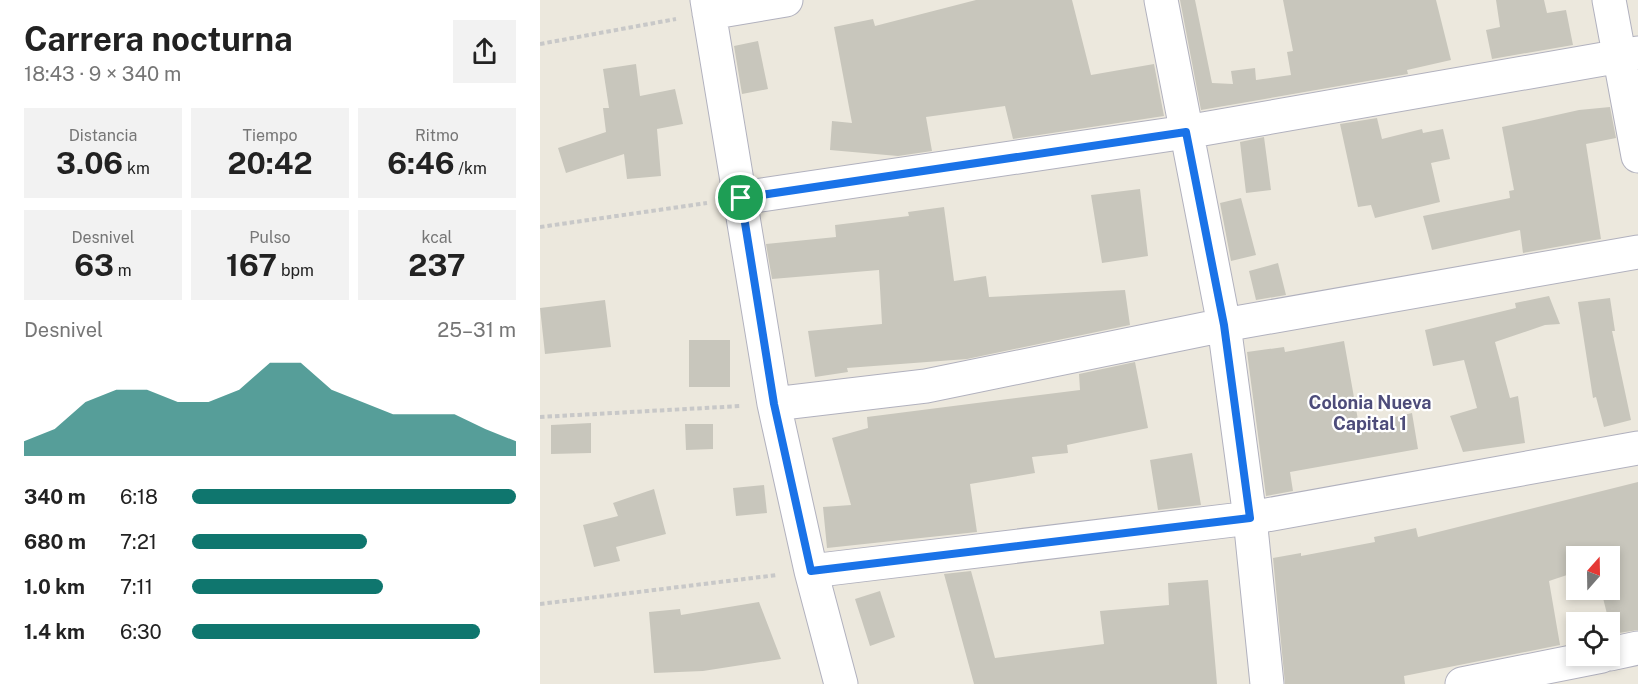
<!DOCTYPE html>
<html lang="es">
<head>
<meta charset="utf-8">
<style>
	body { margin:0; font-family:"Public Sans",sans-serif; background:#f2f2f2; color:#222; height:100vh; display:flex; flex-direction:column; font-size:22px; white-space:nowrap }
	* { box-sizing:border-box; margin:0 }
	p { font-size:20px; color:#767676 }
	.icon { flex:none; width:33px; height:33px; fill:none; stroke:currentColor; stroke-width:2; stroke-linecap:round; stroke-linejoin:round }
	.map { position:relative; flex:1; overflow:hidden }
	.details { display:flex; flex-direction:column; background:#fff; width:540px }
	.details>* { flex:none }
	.needle { width:39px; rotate:20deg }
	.fabs { position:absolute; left:1026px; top:546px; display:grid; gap:12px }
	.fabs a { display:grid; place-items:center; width:54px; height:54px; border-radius:0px; background:#fff; box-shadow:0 3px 9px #0003; font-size:30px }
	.pin { position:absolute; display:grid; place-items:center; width:51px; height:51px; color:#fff; margin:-26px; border:3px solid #fff; border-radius:50%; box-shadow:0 2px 6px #0007 }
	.round { display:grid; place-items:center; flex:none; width:63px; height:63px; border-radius:0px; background:#f2f2f2 }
	.head { display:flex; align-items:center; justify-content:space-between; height:102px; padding:0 24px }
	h1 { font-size:33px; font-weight:700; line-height:45px }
	.metrics { display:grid; grid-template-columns:repeat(3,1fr); gap:9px; height:102px; padding:6px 24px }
	.metrics div { display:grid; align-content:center; border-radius:0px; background:#f2f2f2; text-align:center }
	.metrics b { font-size:30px; font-weight:700 }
	.metrics small { font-size:16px; font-weight:400 }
	.metrics p { font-size:16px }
	.chart { height:168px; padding:12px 24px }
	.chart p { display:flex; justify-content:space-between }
	.chart svg { width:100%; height:108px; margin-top:6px; fill:#0f766e; opacity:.7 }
	ul { padding:0 24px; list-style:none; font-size:20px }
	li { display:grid; grid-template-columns:96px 72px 1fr; align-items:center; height:45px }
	li i { height:15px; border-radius:8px; background:#0f766e }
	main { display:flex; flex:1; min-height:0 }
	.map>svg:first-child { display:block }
</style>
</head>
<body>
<main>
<section class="details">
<div class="head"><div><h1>Carrera nocturna</h1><p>18:43 · 9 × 340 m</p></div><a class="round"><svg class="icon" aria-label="share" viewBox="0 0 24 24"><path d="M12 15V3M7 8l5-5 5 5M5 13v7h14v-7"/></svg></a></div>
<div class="metrics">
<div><p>Distancia</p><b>3.06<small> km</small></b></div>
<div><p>Tiempo</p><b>20:42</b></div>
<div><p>Ritmo</p><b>6:46<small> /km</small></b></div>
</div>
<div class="metrics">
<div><p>Desnivel</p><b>63<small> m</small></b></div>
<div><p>Pulso</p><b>167<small> bpm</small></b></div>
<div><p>kcal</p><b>237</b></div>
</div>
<div class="chart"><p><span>Desnivel</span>25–31 m</p>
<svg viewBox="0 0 160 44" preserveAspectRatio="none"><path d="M0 44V38L10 33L20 22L30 17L40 17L50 22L60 22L70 17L80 6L90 6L100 17L110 22L120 27L130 27L140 27L150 33L160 38V44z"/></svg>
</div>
<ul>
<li><b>340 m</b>6:18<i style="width:100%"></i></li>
<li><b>680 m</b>7:21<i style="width:54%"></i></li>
<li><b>1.0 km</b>7:11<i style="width:59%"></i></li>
<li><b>1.4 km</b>6:30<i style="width:89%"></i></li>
</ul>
</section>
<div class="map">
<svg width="1098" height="684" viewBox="0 0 1098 684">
	<rect width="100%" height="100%" fill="#ece8dd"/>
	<path fill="#c8c6bc" d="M436,0h96l19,75 63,-11 10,52 -151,23 -8,-33 -79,11 6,34 -34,5 -68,-6 2,-29 20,2 -18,-96 39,-8 2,7z
		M640,0h15l17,83 21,1 -2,-13 24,-3 1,12 35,-5 -4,-23 6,-1 -10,-51h153l15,60 -44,10 1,4 -207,36z
		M956,0h48l3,13 19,-3 7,35 -81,14 -6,-29 14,-3z
		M218,41l10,48 -26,5 -8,-48z
		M96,64l4,32 35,-7 8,35 -26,5 4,47 -34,3 -3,-25 -58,19 -8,-25 48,-16 -3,-24h6l-6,-39z
		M1070,107l6,31 -30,6 15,95 -78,14 -3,-23 -88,20 -9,-34 87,-18 -1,-7 5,-1 -12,-63 77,-17z
		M837,118l5,21 40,-10 1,4 20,-4 7,30 -19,4 9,39 -65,16 -4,-13 -13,2 -18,-83z
		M724,137l7,53 -25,3 -6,-51z
		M600,189l8,67 -46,7 -11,-68z
		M701,198l15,57 -25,6 -11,-58z
		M404,207l10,74 32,-5 3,21 136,-7 5,35 -163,34 -120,9 1,4 -33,5 -7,-46 74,-7 -3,-54 -107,9 -6,-35 70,-7 -1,-12 74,-9 -1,-4z
		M738,263l8,32 -30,5 -7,-29z
		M1009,296l11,28 -15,1 -50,17 15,56 8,-2 7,47 -62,9 -13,-36 27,-8 -13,-48 -31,6 -8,-36 91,-22 -1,-5z
		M1070,298l5,33h-3l19,89 -27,7 -8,-30 -3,1 -15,-96z
		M65,300l6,47 -66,7 -5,-46z
		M149,340h41v47h-41z
		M804,341l14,79 3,-1 1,6 50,-12 6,36 -128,23 3,19 -27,5 -19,-144 37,-5 1,5z
		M595,362l13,66 -81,17 1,8 -36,4 3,16 -65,11 7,48 -150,16 -4,-41 28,-2 -19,-67 36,-10 -1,-11 213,-27 -1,-16z
		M51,423v30l-40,1v-29z
		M145,424h28v25l-27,1z
		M652,453l9,52 -43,5 -8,-50z
		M1098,482v148l-26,4 -11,-44h9v-34h-34v16l-27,9 11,64 -156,31 1,8h-120l-12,-126 28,-5v3l74,-14 -1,-5 42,-9 2,9z
		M224,485l3,28 -31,3 -3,-28z
		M114,489l12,45 -50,13 4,14 -26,6 -11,-42 35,-9 -5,-13z
		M431,571l24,87 109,-14 -4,-33 69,-6 -1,-22 40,-3 9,104h-243l-30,-110z
		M340,591l15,46 -25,9 -15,-47z
		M219,602l22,57 -78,12 -49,2 -5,-61 31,-3 1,6z"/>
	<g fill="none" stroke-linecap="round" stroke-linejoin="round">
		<g stroke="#b1b1be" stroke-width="35">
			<path id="minor" d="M167,0l67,404 37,167 30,113
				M621,0l63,325 26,193 17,166
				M1069,0l29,156
				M169,13l77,-13
				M201,198l445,-66 452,-79
				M234,404l152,-18 298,-61 414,-73
				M271,571l439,-53 388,-70
				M1070,654l28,-6
				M922,684l140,-28"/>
		</g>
		<path stroke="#c8c8c8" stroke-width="4" stroke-dasharray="4.5 3" stroke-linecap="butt" d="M0,44l136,-25
			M0,227l167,-24
			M0,417l201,-11
			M0,604l237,-29"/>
		<use href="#minor" stroke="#fff" stroke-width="33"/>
	</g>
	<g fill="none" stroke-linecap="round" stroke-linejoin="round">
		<g stroke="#fff" stroke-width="12">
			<path id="route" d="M646,132l38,193 26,193 -439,53 -37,-167 -33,-206z"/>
		</g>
		<use href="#route" stroke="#1a73e8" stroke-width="8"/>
	</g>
	<g text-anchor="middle" stroke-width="4.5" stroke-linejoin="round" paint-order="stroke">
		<g font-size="18" font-weight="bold" fill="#4d4c7a" stroke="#fff">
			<text x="830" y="409">Colonia Nueva<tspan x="830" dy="21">Capital 1</tspan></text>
		</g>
	</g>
</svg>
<div class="fabs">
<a><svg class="needle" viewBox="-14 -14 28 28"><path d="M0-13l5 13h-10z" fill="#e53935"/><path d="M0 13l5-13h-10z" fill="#767676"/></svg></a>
<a><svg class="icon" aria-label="locate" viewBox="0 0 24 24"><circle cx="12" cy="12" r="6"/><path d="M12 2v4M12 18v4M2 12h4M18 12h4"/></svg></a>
</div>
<div class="pin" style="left:201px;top:198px;background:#1e9e55"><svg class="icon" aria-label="arrive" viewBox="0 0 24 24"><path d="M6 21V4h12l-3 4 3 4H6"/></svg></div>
</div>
</main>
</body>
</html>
